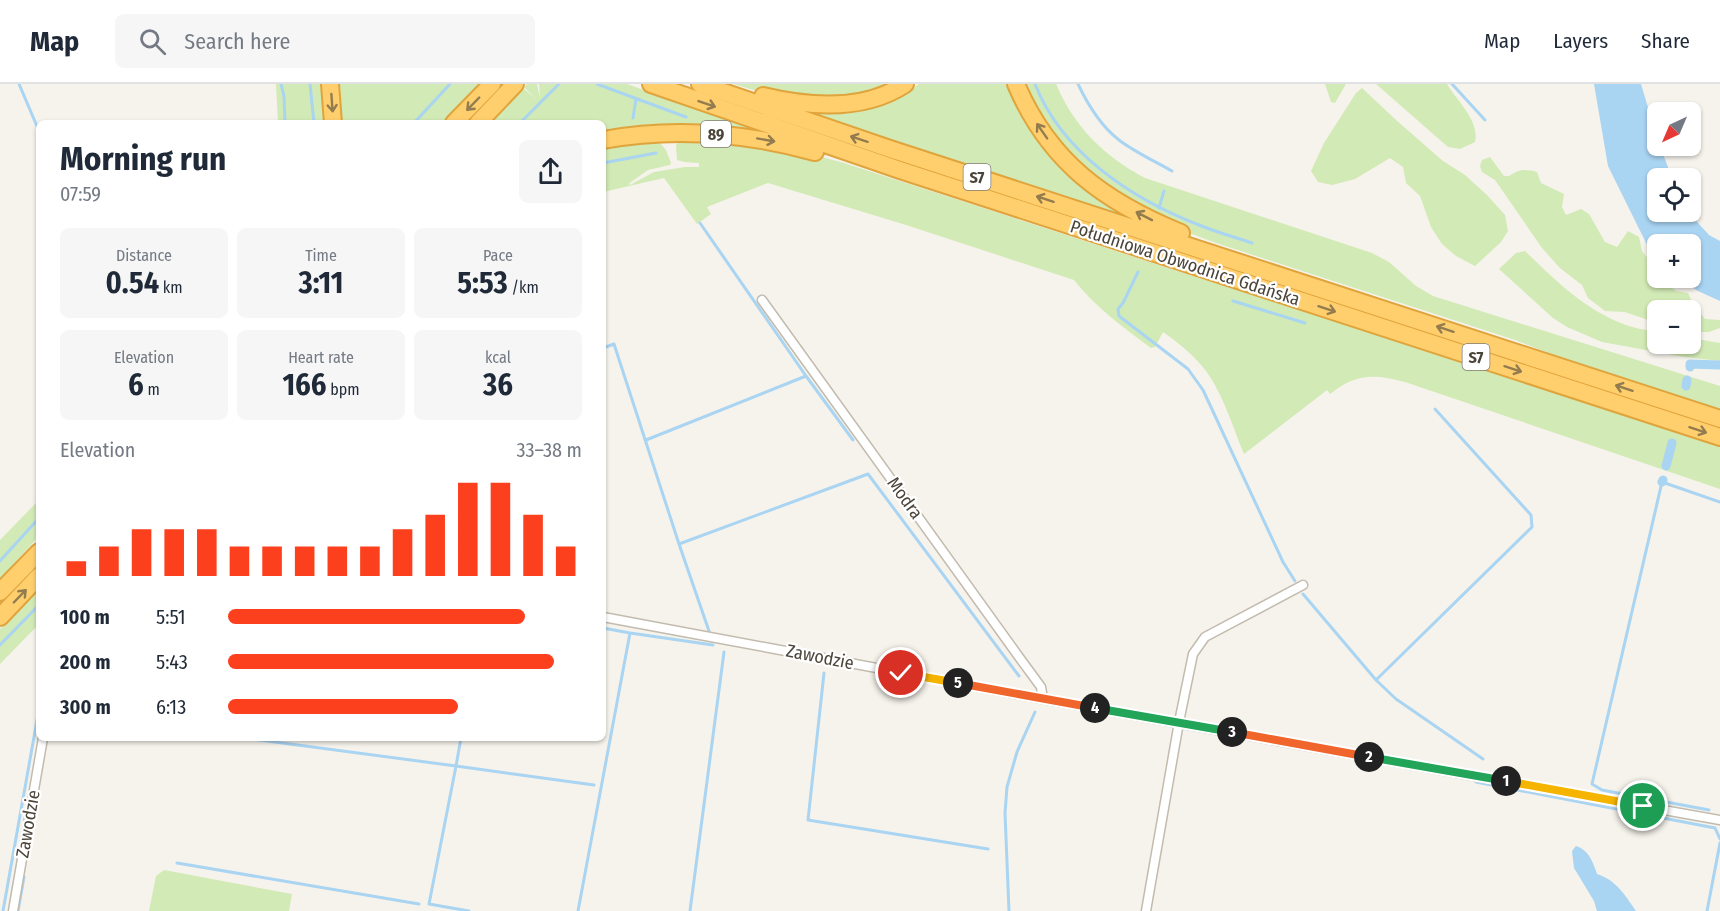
<!DOCTYPE html>
<html lang="en">
<head>
<meta charset="utf-8">
<style>
	body { margin:0; font-family:"Fira Sans Condensed",sans-serif; background:#f6f6f7; color:#1f2937; height:100vh; display:flex; flex-direction:column; font-size:22px; white-space:nowrap }
	* { box-sizing:border-box; margin:0 }
	p { font-size:20px; color:#747a83 }
	.icon { flex:none; width:33px; height:33px; fill:none; stroke:currentColor; stroke-width:2; stroke-linecap:round; stroke-linejoin:round }
	.map { position:relative; flex:1; overflow:hidden }
	.panel { position:absolute; left:36px; top:36px; width:570px; height:621px; display:flex; flex-direction:column; background:#fff; border-radius:9px; box-shadow:0 2px 4px #0004 }
	.panel>* { flex:none }
	.needle { width:39px; rotate:224deg }
	.fabs { position:absolute; left:1647px; top:18px; display:grid; gap:12px }
	.fabs a { display:grid; place-items:center; width:54px; height:54px; border-radius:9px; background:#fff; box-shadow:0 2px 4px #0004; font-size:30px }
	.pin { position:absolute; display:grid; place-items:center; width:51px; height:51px; color:#fff; margin:-26px; border:3px solid #fff; border-radius:50%; box-shadow:0 2px 6px #0007 }
	.km { position:absolute; width:30px; height:30px; margin:-15px; border-radius:50%; background:#222; color:#fff; font-size:16px; line-height:30px; text-align:center }
	.round { display:grid; place-items:center; flex:none; width:63px; height:63px; border-radius:9px; background:#f6f6f7 }
	.overview { display:flex; align-items:center; justify-content:space-between; height:102px; padding:0 24px }
	h1 { font-size:33px; font-weight:700; line-height:45px }
	.stats { display:grid; grid-template-columns:repeat(3,1fr); gap:9px; height:102px; padding:6px 24px }
	.stats div { display:grid; align-content:center; border-radius:9px; background:#f6f6f7; text-align:center }
	.stats b { font-size:30px; font-weight:700 }
	.stats small { font-size:16px; font-weight:400 }
	.stats p { font-size:16px }
	.chart { height:168px; padding:12px 24px }
	.chart p { display:flex; justify-content:space-between }
	.chart svg { width:100%; height:108px; margin-top:6px; stroke:#fc3f1d; stroke-width:6 }
	ul { padding:0 24px; list-style:none; font-size:20px }
	li { display:grid; grid-template-columns:96px 72px 1fr; align-items:center; height:45px }
	li i { height:15px; border-radius:8px; background:#fc3f1d }
	header { display:flex; align-items:center; gap:36px; box-sizing:border-box; height:84px; padding:0 30px; background:#fff; border-bottom:2px solid #e0e1e3 }
	header strong { font-size:28px }
	nav { display:flex; gap:33px; margin-inline-start:auto; font-size:21px }
	.search { width:420px; height:54px; background:#f6f6f7; display:flex; align-items:center; gap:15px; box-sizing:border-box; padding:0 21px; border-radius:9px; color:#747a83; font-size:22px }
	.map>svg:first-child { display:block }
</style>
</head>
<body>
<header>
<strong>Map</strong>
<div class="search"><svg class="icon" aria-label="search" viewBox="0 0 24 24"><circle cx="10" cy="10" r="6"/><path d="M15 15l6 6"/></svg>Search here</div>
<nav><a>Map</a><a>Layers</a><a>Share</a></nav>
</header>
<div class="map">
<svg width="1720" height="827" viewBox="0 0 1720 827">
	<rect width="100%" height="100%" fill="#f6f3ec"/>
	<path fill="#d2eab5" d="M276,0h49l4,39h-51z
		M334,0h149l-37,39h-109z
		M527,0h10l3,14 -1,-14h88l141,50 -165,2v-13h-118l36,-37 16,14 -13,-13z
		M733,0h162l-42,16 -89,-7z
		M919,0h91l111,128 -1,3 -305,-100v-2c38,1 72,-8 104,-29z
		M1022,0h34c19,44 48,72 89,94l227,75 17,9 27,24 17,10 287,90v24l-145,-47 -60,-23 -299,-97 -27,-10 -70,-35 -60,-54z
		M1325,0h21l-11,19 -4,-1z
		M1376,0h71c10,17 33,37 28,58l-15,7 -12,-2z
		M1362,4l34,32 47,41 22,14 22,20 18,20 3,16 -7,11 -26,24 -19,-10 -14,-12 -11,-17 -11,-31 -14,-13 -3,-16 -13,-9 -35,21 -23,6 -14,-3 -7,-11 13,-28 32,-50z
		M710,54l108,18 26,7 355,115 89,26 432,142v43l-315,-107c-31,-8 -49,-9 -75,12l-3,-4 -83,64c-12,-29 -22,-64 -42,-88 -12,-14 -25,-24 -39,-34l-8,15 -4,1c-27,-20 -56,-41 -77,-68l-168,-55 -138,-42 -61,24 4,7 -14,10 -33,-46 -61,14v-47l56,-3 7,8 5,13 -1,2 -22,5 -17,12 -2,2 1,1 24,-13 31,-5h14v-4l-15,-1 -7,-2 -1,-15 5,-6z
		M1490,73l14,19h5c11,-7 16,-7 28,-4l4,11 23,11 -2,13 4,8 15,-6 8,5 16,28 12,5 11,-16 11,6 3,14 13,17 3,10h2l16,13 12,2 5,11 12,15 15,1v8l-11,4h-18l-1,-22h-32l-1,13 -32,-11 -20,-1 -17,-13 -6,-13 -22,-17 -18,-20 -47,-68 -13,-8 -2,-6 2,-6z
		M1525,167c29,28 58,57 96,72 11,5 25,7 36,9l1,12h32l1,-6 29,5v18l-36,-4 -82,-15 -35,-15 -14,-9 -54,-49 17,-16z
		M39,416v36l-39,43v-39z
		M39,504v36l-39,40v-35z
		M164,786l128,24 -3,17h-140l7,-35z"/>
	<path fill="#a9d4f2" d="M1594,0h47l16,54 1,8h2l12,32h-14v34h30l21,23 11,6v60l-22,-10 -21,-13h13v-34h-32l-1,20 -1,-1 -48,-97z
		M1576,762c13,4 17,16 21,28 19,6 28,21 39,37h-39l-3,-10 -20,-33 -2,-17z"/>
	<g fill="none" stroke-linecap="round" stroke-linejoin="round">
		<path stroke="#a9d4f2" stroke-width="3" d="M19,0l20,47
			M281,0l3,12 1,27
			M310,0l4,39
			M597,0l89,33
			M1035,0c27,69 97,115 164,141 17,7 35,12 53,18
			M1078,0c10,21 23,42 41,56 14,11 37,22 53,31
			M1452,0l33,36
			M633,34l3,-19
			M414,39l36,-39
			M520,39l39,-39
			M603,79l53,-10
			M1159,124l5,-17
			M700,139l106,153 47,64
			M1138,188l-15,31 -5,6 1,7 69,53 15,21 80,172 12,19
			M1233,217l72,22
			M603,264l11,-4 65,200 30,87
			M646,356l160,-64
			M679,460l189,-70 151,202
			M0,477l39,-43
			M1303,510l73,86 20,19 87,60
			M603,544l27,5
			M0,561l39,-40
			M824,589l-16,147 180,29
			M1376,596l156,-153 -1,-12 -96,-106
			M245,654l211,28 5,-28
			M1476,698l239,46 5,11
			M1709,726l-107,-20 -10,-6 70,-302 58,20
			M177,779l242,41
			M3,827l36,-202
			M18,827l6,-34
			M469,827l-40,-7 27,-138 138,19
			M578,827l52,-278 83,12
			M690,827l34,-259
			M1009,827l-4,-98 2,-26 10,-35 18,-40
			M1707,827l13,-68"/>
		<path stroke="#a9d4f2" stroke-width="9" d="M1690,283v-3l30,1
			M1686,302l1,-6
			M1666,382l6,-23
			M1662,398l1,-2"/>
		<g stroke="#c2bbae" stroke-width="11">
			<path id="street" d="M762,216l257,357 22,30 2,12
				M603,533l440,82 677,121
				M13,827l30,-173
				M1146,827l33,-189 14,-68 12,-17 98,-52"/>
		</g>
		<g stroke="#e0a43c" stroke-width="20">
			<path id="highway" d="M330,0l3,39
				M651,0l249,86 820,267
				M700,0l190,65 830,270
				M1016,0c33,78 89,118 165,149
				M763,12c46,11 100,16 142,-12
				M454,39l38,-39
				M478,39l37,-39
				M603,56c71,-13 143,-7 212,12
				M0,508l39,-40
				M0,533l39,-41"/>
		</g>
		<use href="#street" stroke="#fff" stroke-width="8"/>
		<use href="#highway" stroke="#ffcf6e" stroke-width="16"/>
	</g>
	<defs><path id="oneway-shaft" d="M-6 0H5M1.5-3L5.5 0L1.5 3" fill="none" stroke-width="1.6" stroke-linecap="round" stroke-linejoin="round" transform="scale(1.5)"/></defs>
	<g stroke="#937c4e">
		<use href="#oneway-shaft" transform="translate(332 19) rotate(86)"/>
		<use href="#oneway-shaft" transform="translate(473 20) rotate(134)"/>
		<use href="#oneway-shaft" transform="translate(707 20) rotate(19)"/>
		<use href="#oneway-shaft" transform="translate(1042 47) rotate(-125)"/>
		<use href="#oneway-shaft" transform="translate(859 55) rotate(-162)"/>
		<use href="#oneway-shaft" transform="translate(766 56) rotate(10)"/>
		<use href="#oneway-shaft" transform="translate(1045 115) rotate(-162)"/>
		<use href="#oneway-shaft" transform="translate(1144 132) rotate(-153)"/>
		<use href="#oneway-shaft" transform="translate(1327 225) rotate(18)"/>
		<use href="#oneway-shaft" transform="translate(1445 245) rotate(-162)"/>
		<use href="#oneway-shaft" transform="translate(1513 285) rotate(18)"/>
		<use href="#oneway-shaft" transform="translate(1624 304) rotate(-162)"/>
		<use href="#oneway-shaft" transform="translate(1698 346) rotate(18)"/>
		<use href="#oneway-shaft" transform="translate(20 512) rotate(-46)"/>
	</g>
	<g fill="none" stroke-linecap="round" stroke-linejoin="round">
		<g stroke="#fff" stroke-width="12">
			<path id="split-1" d="M1506,697l137,25"/>
		</g>
		<g stroke="#fff" stroke-width="12">
			<path id="split-2" d="M1369,673l137,24"/>
		</g>
		<g stroke="#fff" stroke-width="12">
			<path id="split-3" d="M1232,648l137,25"/>
		</g>
		<g stroke="#fff" stroke-width="12">
			<path id="split-4" d="M1095,624l137,24"/>
		</g>
		<g stroke="#fff" stroke-width="12">
			<path id="split-5" d="M958,599l137,25"/>
		</g>
		<g stroke="#fff" stroke-width="12">
			<path id="split-6" d="M901,589l57,10"/>
		</g>
		<use href="#split-1" stroke="#f5b400" stroke-width="8"/>
		<use href="#split-2" stroke="#22a559" stroke-width="8"/>
		<use href="#split-3" stroke="#f0652b" stroke-width="8"/>
		<use href="#split-4" stroke="#22a559" stroke-width="8"/>
		<use href="#split-5" stroke="#f0652b" stroke-width="8"/>
		<use href="#split-6" stroke="#f5b400" stroke-width="8"/>
	</g>
	<g text-anchor="middle" stroke-width="4.5" stroke-linejoin="round" paint-order="stroke">
		<g fill="#fff" stroke="#817c74" stroke-width="1.5">
			<rect x="701" y="37" width="30" height="26" rx="4.5"/>
			<rect x="963.5" y="80" width="27" height="26" rx="4.5"/>
			<rect x="1462.5" y="260" width="27" height="26" rx="4.5"/>
		</g>
		<g font-size="16" font-weight="bold" fill="#4b4439">
			<text x="716" y="56">89</text>
			<text x="977" y="99">S7</text>
			<text x="1476" y="279">S7</text>
		</g>
		<g font-size="18" fill="#4b4439" stroke="#fff">
			<text transform="translate(1185 179) rotate(18)" y="6">Południowa Obwodnica Gdańska</text>
			<text transform="translate(905 414) rotate(54)" y="6">Modra</text>
			<text transform="translate(820 573) rotate(11)" y="6">Zawodzie</text>
			<text transform="translate(28 740) rotate(-80)" y="6">Zawodzie</text>
		</g>
	</g>
</svg>
<div class="fabs">
<a><svg class="needle" viewBox="-14 -14 28 28"><path d="M0-13l5 13h-10z" fill="#e53935"/><path d="M0 13l5-13h-10z" fill="#747a83"/></svg></a>
<a><svg class="icon" aria-label="locate" viewBox="0 0 24 24"><circle cx="12" cy="12" r="6"/><path d="M12 2v4M12 18v4M2 12h4M18 12h4"/></svg></a>
<a>+</a>
<a>−</a>
</div>
<div class="pin" style="left:1643px;top:722px;background:#1e9e55"><svg class="icon" aria-label="arrive" viewBox="0 0 24 24"><path d="M6 21V4h12l-3 4 3 4H6"/></svg></div>
<div class="pin" style="left:901px;top:589px;background:#d93025"><svg class="icon" aria-label="check" viewBox="0 0 24 24"><path d="M5 12l5 5 9-10"/></svg></div>
<b class="km" style="left:1506px;top:697px">1</b>
<b class="km" style="left:1369px;top:673px">2</b>
<b class="km" style="left:1232px;top:648px">3</b>
<b class="km" style="left:1095px;top:624px">4</b>
<b class="km" style="left:958px;top:599px">5</b>
<section class="panel">
<div class="overview"><div><h1>Morning run</h1><p>07:59</p></div><a class="round"><svg class="icon" aria-label="share" viewBox="0 0 24 24"><path d="M12 15V3M7 8l5-5 5 5M5 13v7h14v-7"/></svg></a></div>
<div class="stats">
<div><p>Distance</p><b>0.54<small> km</small></b></div>
<div><p>Time</p><b>3:11</b></div>
<div><p>Pace</p><b>5:53<small> /km</small></b></div>
</div>
<div class="stats">
<div><p>Elevation</p><b>6<small> m</small></b></div>
<div><p>Heart rate</p><b>166<small> bpm</small></b></div>
<div><p>kcal</p><b>36</b></div>
</div>
<div class="chart"><p><span>Elevation</span>33–38 m</p>
<svg viewBox="0 0 160 44" preserveAspectRatio="none"><path d="M5 44V38M15 44V32M25 44V25M35 44V25M45 44V25M55 44V32M65 44V32M75 44V32M85 44V32M95 44V32M105 44V25M115 44V19M125 44V6M135 44V6M145 44V19M155 44V32"/></svg>
</div>
<ul>
<li><b>100 m</b>5:51<i style="width:84%"></i></li>
<li><b>200 m</b>5:43<i style="width:92%"></i></li>
<li><b>300 m</b>6:13<i style="width:65%"></i></li>
</ul>
</section>
</div>
</body>
</html>
